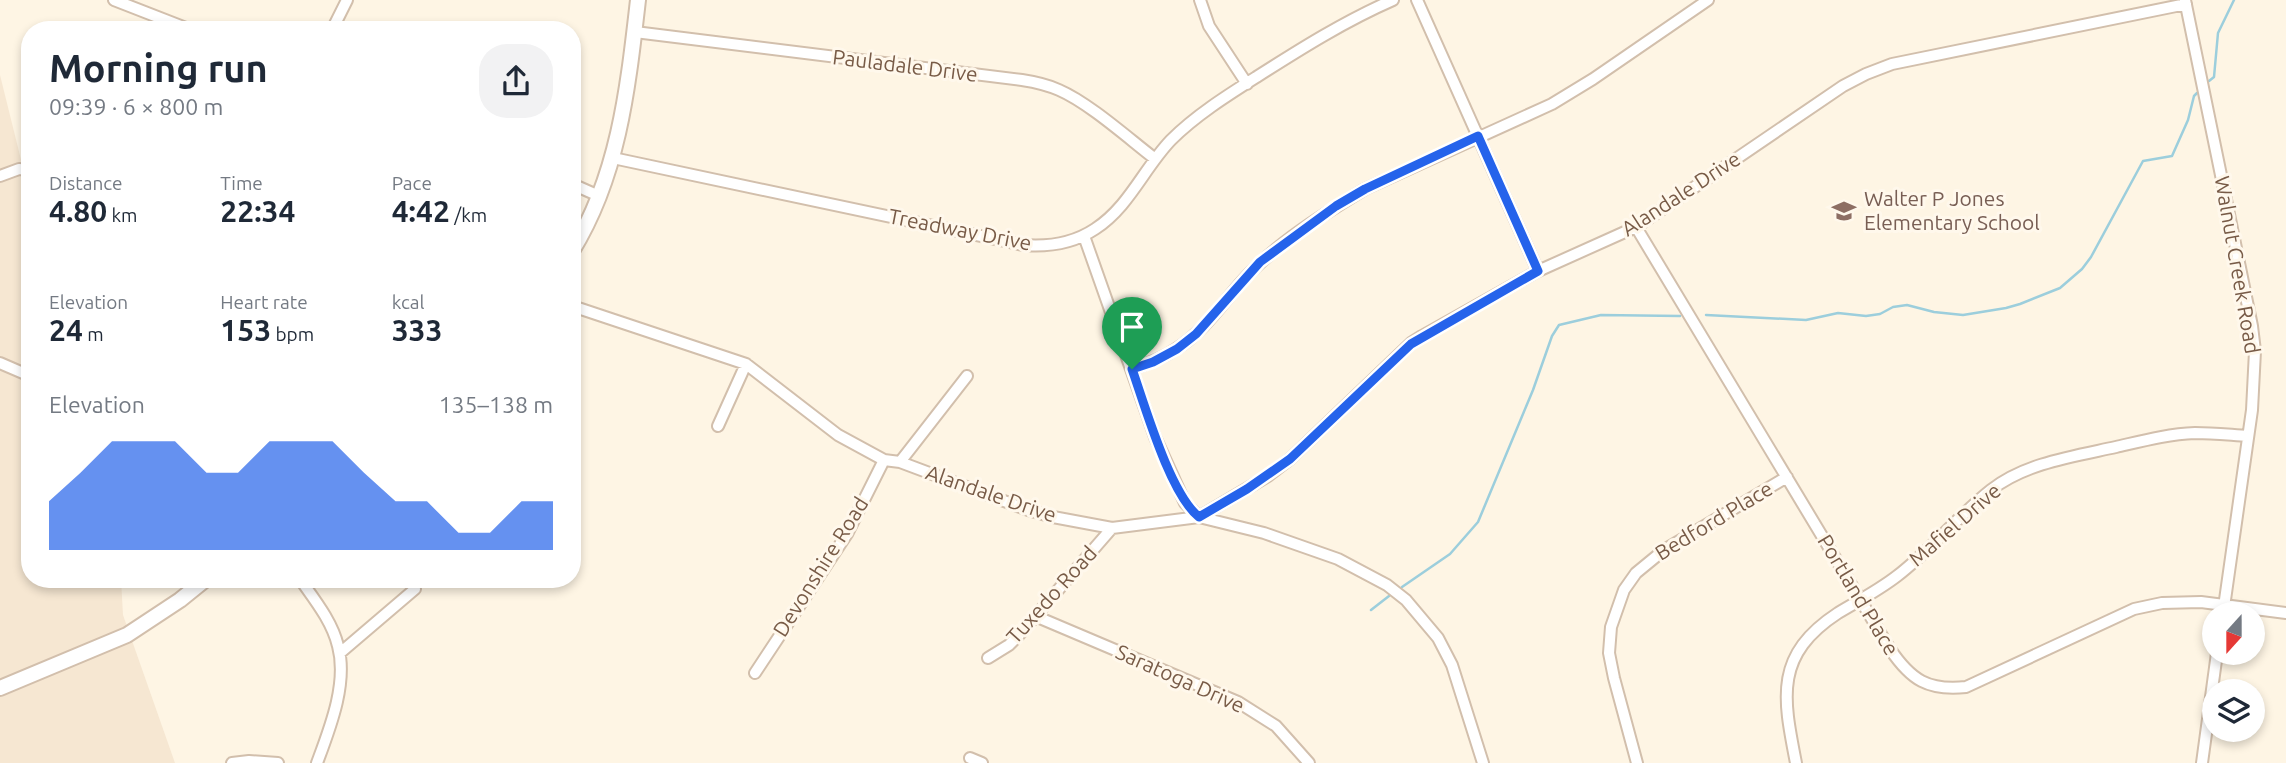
<!DOCTYPE html>
<html lang="en">
<head>
<meta charset="utf-8">
<style>
	body { margin:0; font-family:Ubuntu,sans-serif; background:#f2f2f3; color:#1f2937; height:100vh; display:flex; flex-direction:column; font-size:26px; white-space:nowrap }
	* { box-sizing:border-box; margin:0 }
	p { font-size:23px; color:#747a83 }
	.icon { flex:none; width:38px; height:38px; fill:none; stroke:currentColor; stroke-width:2; stroke-linecap:round; stroke-linejoin:round }
	.map { position:relative; flex:1; overflow:hidden }
	.side { position:absolute; left:21px; top:21px; width:560px; height:567px; display:flex; flex-direction:column; background:#fff; border-radius:28px; box-shadow:0 4px 10px #0003 }
	.side>* { flex:none }
	.needle { width:46px; rotate:201deg }
	.fabs { position:absolute; left:2202px; top:602px; display:grid; gap:14px }
	.fabs a { display:grid; place-items:center; width:63px; height:63px; border-radius:50%; background:#fff; box-shadow:0 4px 10px #0003; font-size:35px }
	.pin { position:absolute; display:grid; place-items:center; width:60px; height:60px; color:#fff; margin:-72px -30px; border-radius:50% 50% 50% 0; rotate:-45deg; box-shadow:0 0 7px #0007 }
	.pin .icon { rotate:45deg }
	.round { display:grid; place-items:center; flex:none; width:74px; height:74px; border-radius:28px; background:#f2f2f3 }
	.head { display:flex; align-items:center; justify-content:space-between; height:119px; padding:0 28px }
	h1 { font-size:38px; font-weight:700; line-height:52px }
	.figures { display:grid; grid-template-columns:repeat(3,1fr); gap:10px; height:119px; padding:7px 28px }
	.figures div { display:grid; align-content:center }
	.figures b { font-size:30px; font-weight:700 }
	.figures small { font-size:19px; font-weight:400 }
	.figures p { font-size:19px }
	.chart { height:196px; padding:14px 28px }
	.chart p { display:flex; justify-content:space-between }
	.chart svg { width:100%; height:126px; margin-top:7px; fill:#2563eb; opacity:.7 }
	.map>svg:first-child { display:block }
</style>
</head>
<body>
<div class="map">
<svg width="2286" height="763" viewBox="0 0 2286 763">
	<rect width="100%" height="100%" fill="#fef5e4"/>
	<path fill="#f6e7d2" d="M0,75l30,121v383h91l2,36 52,148h-175z"/>
	<g fill="none" stroke-linecap="round" stroke-linejoin="round">
		<path stroke="#9ccedc" stroke-width="2.5" d="M2209,81l5,-4 4,-44 16,-33
			M1706,315l100,5 32,-7 28,3 14,-2 13,-7 14,-2 27,7 29,3 43,-7 14,-4 40,-16 22,-19 9,-12 52,-96 29,-5 16,-36 6,-24 3,-3
			M1402,587l48,-33 28,-32 55,-132 19,-54 7,-11 42,-10 79,1
			M1371,610l18,-14"/>
		<g stroke="#d2bfac" stroke-width="14">
			<path id="minor" d="M114,0l77,30
				M1200,0l9,26 38,58
				M1417,0l121,271
				M2185,0l67,326 3,25 -3,59 -29,204
				M332,30l15,-30
				M635,32l387,48c13,2 26,5 37,10 30,13 69,48 95,68
				M613,158l410,87c25,2 51,-2 72,-16 34,-22 49,-61 76,-89 25,-25 57,-45 87,-64 44,-28 87,-55 135,-76
				M0,176l19,-7 11,1
				M572,184l27,12
				M1636,227l254,422c21,31 38,42 76,38l168,-78 28,-6 39,-1 85,11
				M1084,236l71,201 30,66 14,14 65,16 74,26 49,26 19,15 32,38 14,27 31,98
				M572,306l174,58 92,71 46,25 16,2 128,48 25,7 59,11 87,-11 69,-41 22,-17 121,-116 11,-7 116,-65 98,-44 207,-141 23,-12 26,-10 294,-60
				M0,363l30,13
				M1132,369c15,-5 31,-11 44,-20 34,-21 54,-59 83,-85 31,-29 70,-53 106,-75l187,-85 41,-25 115,-79
				M718,426l28,-62
				M900,462l67,-86
				M300,579c14,20 32,42 38,67 10,37 -8,82 -21,117
				M1035,616l203,86 38,24 33,37
				M340,653l75,-64
				M988,658l21,-13 10,-10 93,-107
				M755,673l92,-139 37,-74
				M970,758l12,5
				M232,763l17,-2 29,2
				M1637,763l-23,-85 -5,-25 2,-26 13,-37 12,-17 28,-23 123,-73
				M1796,763c-13,-66 -22,-108 42,-150 20,-12 41,-23 59,-37 34,-26 61,-60 94,-86 34,-27 84,-34 125,-43 26,-6 52,-13 79,-14 18,0 36,2 53,3
				M2202,763l15,-110"/>
		</g>
		<g stroke="#d2bfac" stroke-width="18">
			<path id="tertiary" d="M572,251c47,-76 56,-164 66,-251
				M0,688l127,-53 53,-35 26,-21"/>
		</g>
		<use href="#minor" stroke="#fff" stroke-width="10"/>
		<use href="#tertiary" stroke="#fff" stroke-width="14"/>
	</g>
	<g fill="none" stroke-linecap="round" stroke-linejoin="round">
		<g stroke="#fff" stroke-width="14">
			<path id="route" d="M1478,136l60,135 -127,73 -121,115 -43,30 -48,28c-29,-23 -54,-111 -67,-148l21,-7 24,-13 19,-15 64,-72 76,-56 29,-17z"/>
		</g>
		<use href="#route" stroke="#2563eb" stroke-width="9"/>
	</g>
	<defs>
		<g id="school-bare" transform="scale(1.89)"><path d="M0-5L7-2L0 1L-7-2ZM-4 1L0 2.5L4 1V4Q0 6-4 4Z" fill="#8d6e63" stroke="#fff8ec" stroke-width="2.5" paint-order="stroke"/></g>
	</defs>
	<g fill-rule="evenodd">
		<use href="#school-bare" x="1844" y="211"/>
	</g>
	<g text-anchor="middle" stroke-width="6" stroke-linejoin="round" paint-order="stroke">
		<g font-size="21" fill="#785b47" stroke="#fff8ec">
			<text transform="translate(905 66) rotate(7)" y="7">Pauladale Drive</text>
			<text transform="translate(1681 194) rotate(-33)" y="7">Alandale Drive</text>
			<text transform="translate(960 230) rotate(11)" y="7">Treadway Drive</text>
			<text transform="translate(2237 265) rotate(80)" y="7">Walnut Creek Road</text>
			<text transform="translate(991 494) rotate(19)" y="7">Alandale Drive</text>
			<text transform="translate(1714 521) rotate(-31)" y="7">Bedford Place</text>
			<text transform="translate(1955 525) rotate(-41)" y="7">Mafiel Drive</text>
			<text transform="translate(821 567) rotate(-58)" y="7">Devonshire Road</text>
			<text transform="translate(1052 595) rotate(-48)" y="7">Tuxedo Road</text>
			<text transform="translate(1858 595) rotate(59)" y="7">Portland Place</text>
			<text transform="translate(1180 679) rotate(24)" y="7">Saratoga Drive</text>
		</g>
		<g font-size="21" fill="#785e54" stroke="#fff8ec" text-anchor="start">
			<text x="1864" y="206">Walter P Jones<tspan x="1864" dy="24">Elementary School</tspan></text>
		</g>
	</g>
</svg>
<div class="fabs">
<a><svg class="needle" viewBox="-14 -14 28 28"><path d="M0-13l5 13h-10z" fill="#e53935"/><path d="M0 13l5-13h-10z" fill="#747a83"/></svg></a>
<a><svg class="icon" aria-label="layers" viewBox="0 0 24 24"><path d="M12 4l9 5-9 5-9-5zM3 14l9 5 9-5"/></svg></a>
</div>
<div class="pin" style="left:1132px;top:369px;background:#1e9e55"><svg class="icon" aria-label="arrive" viewBox="0 0 24 24"><path d="M6 21V4h12l-3 4 3 4H6"/></svg></div>
<section class="side">
<div class="head"><div><h1>Morning run</h1><p>09:39 · 6 × 800 m</p></div><a class="round"><svg class="icon" aria-label="share" viewBox="0 0 24 24"><path d="M12 15V3M7 8l5-5 5 5M5 13v7h14v-7"/></svg></a></div>
<div class="figures">
<div><p>Distance</p><b>4.80<small> km</small></b></div>
<div><p>Time</p><b>22:34</b></div>
<div><p>Pace</p><b>4:42<small> /km</small></b></div>
</div>
<div class="figures">
<div><p>Elevation</p><b>24<small> m</small></b></div>
<div><p>Heart rate</p><b>153<small> bpm</small></b></div>
<div><p>kcal</p><b>333</b></div>
</div>
<div class="chart"><p><span>Elevation</span>135–138 m</p>
<svg viewBox="0 0 160 44" preserveAspectRatio="none"><path d="M0 44V27L10 17L20 6L30 6L40 6L50 17L60 17L70 6L80 6L90 6L100 17L110 27L120 27L130 38L140 38L150 27L160 27V44z"/></svg>
</div>
</section>
</div>
</body>
</html>
